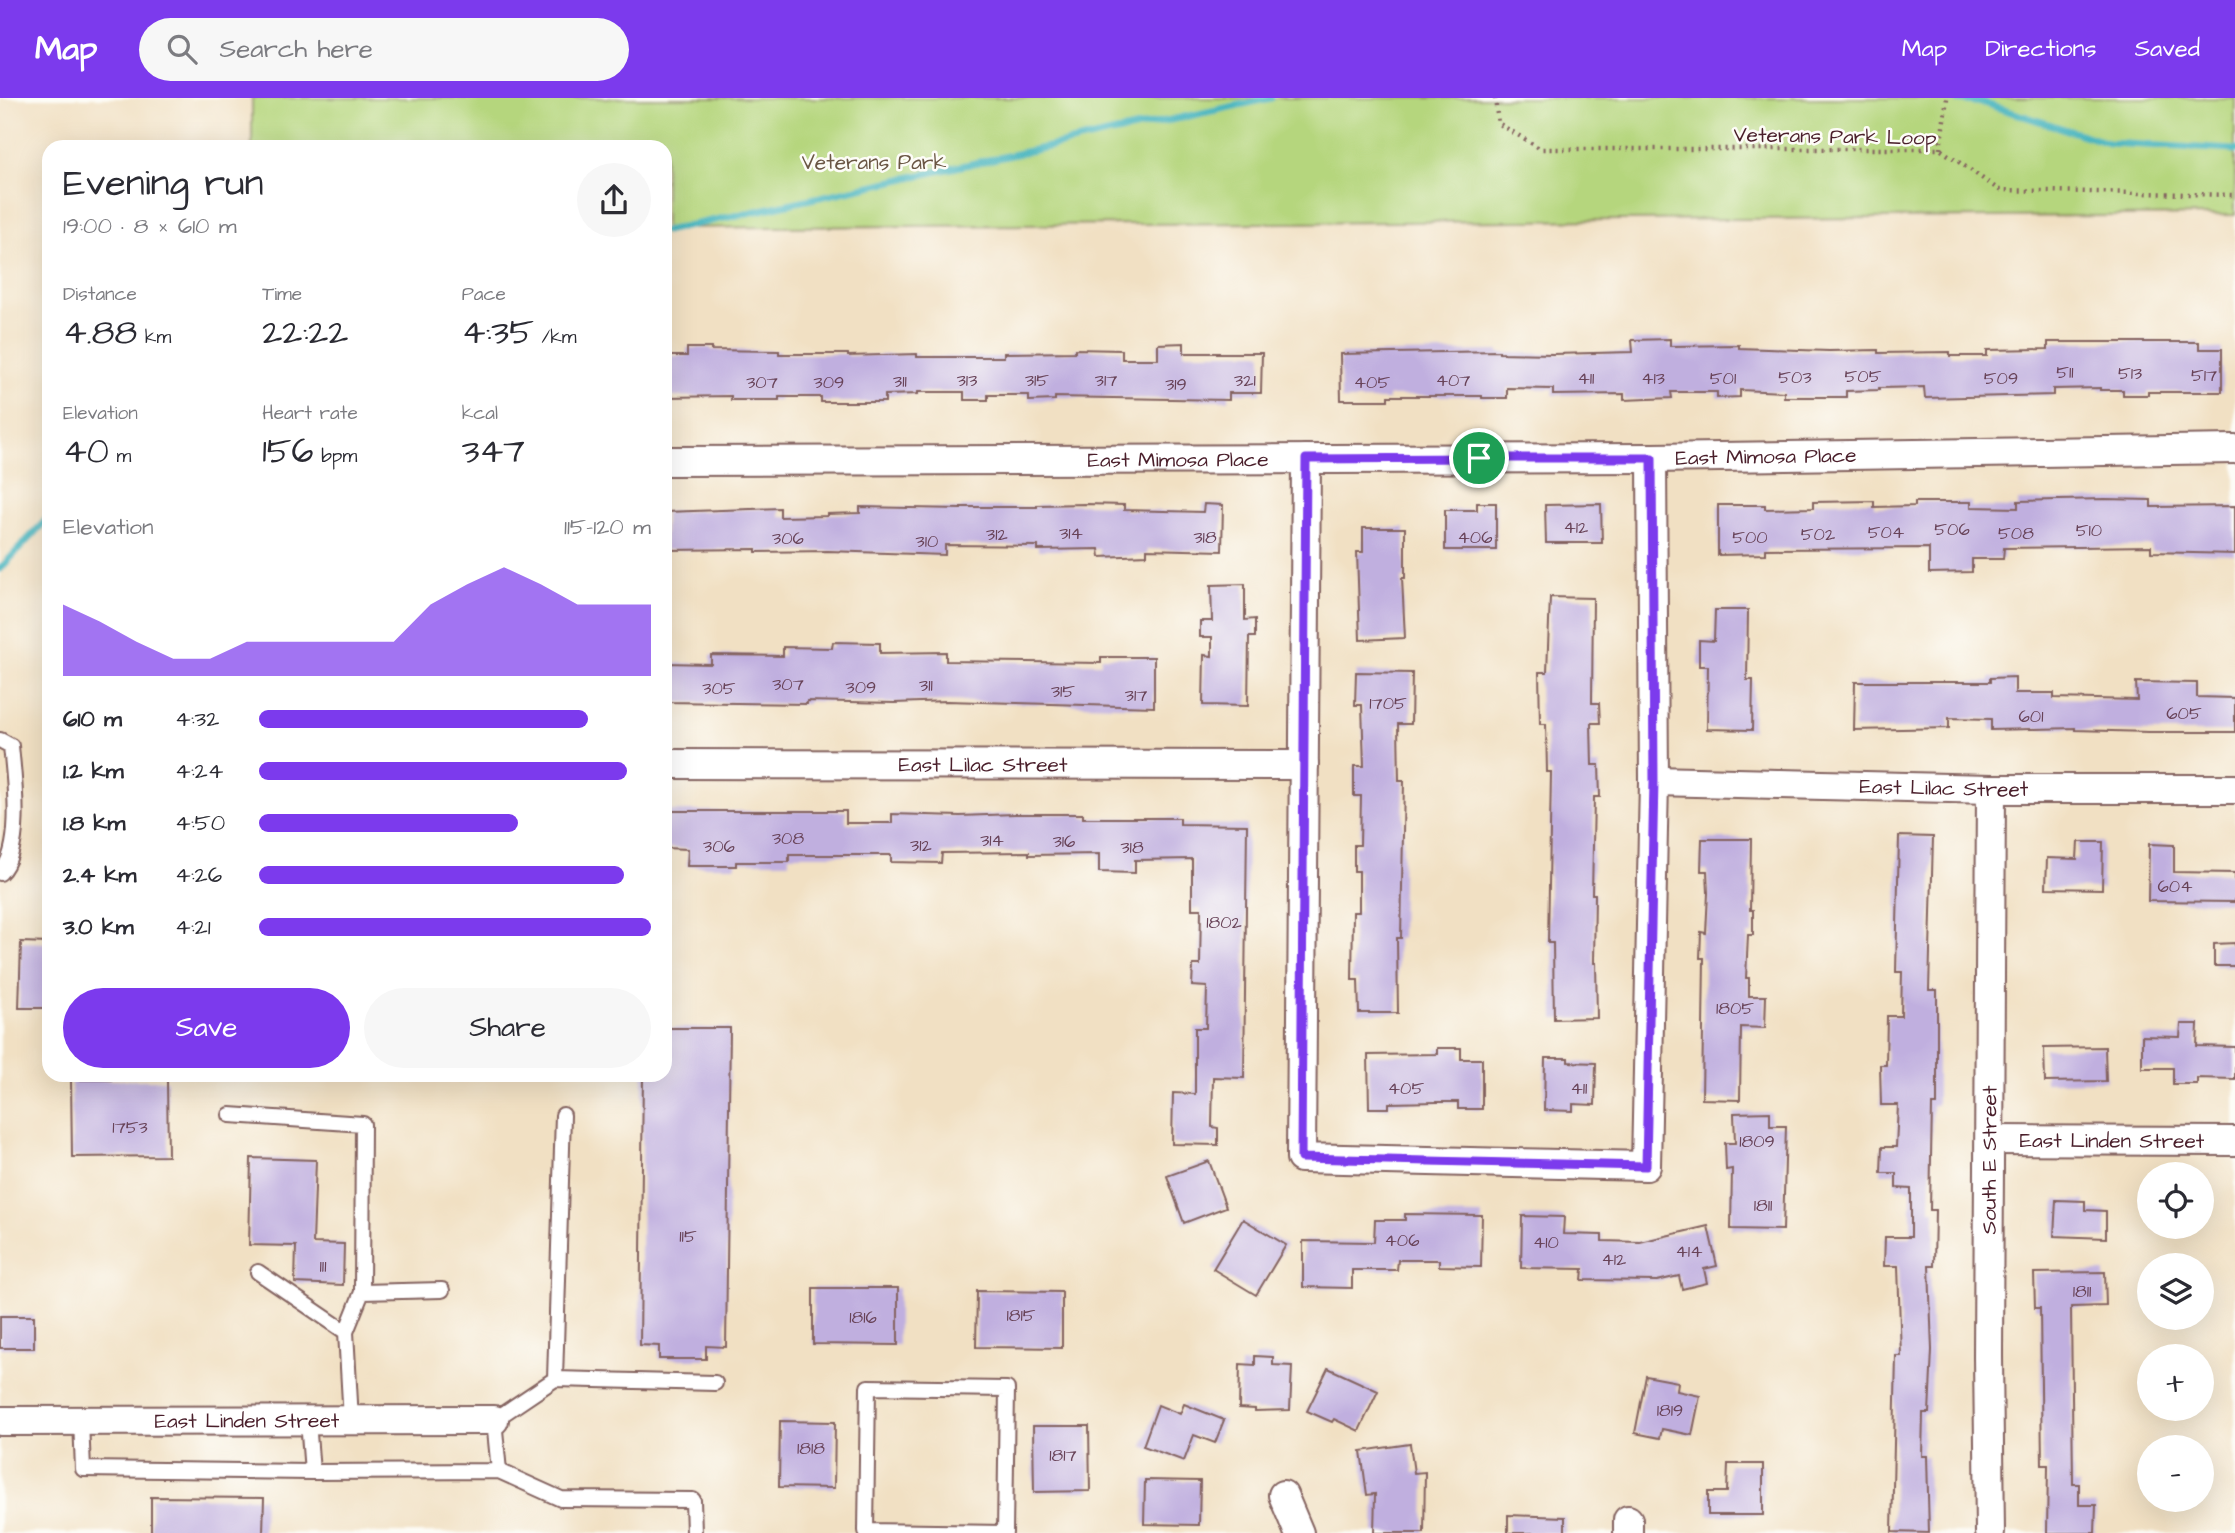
<!DOCTYPE html>
<html lang="en">
<head>
<meta charset="utf-8">
<style>
	body { margin:0; font-family:"Architects Daughter",sans-serif; background:#f7f7f7; color:#2b2b33; height:100vh; display:flex; flex-direction:column; font-size:26px; white-space:nowrap }
	* { box-sizing:border-box; margin:0 }
	p { font-size:23px; color:#7c7c81 }
	.icon { flex:none; width:38px; height:38px; fill:none; stroke:currentColor; stroke-width:2; stroke-linecap:round; stroke-linejoin:round }
	.map { position:relative; flex:1; overflow:hidden }
	.panel { position:absolute; left:42px; top:42px; width:630px; height:942px; display:flex; flex-direction:column; background:#fff; border-radius:21px; box-shadow:0 7px 28px #0002 }
	.panel>* { flex:none }
	.controls { position:absolute; left:2137px; top:1064px; display:grid; gap:14px }
	.controls a { display:grid; place-items:center; width:77px; height:77px; border-radius:50%; background:#fff; box-shadow:0 7px 28px #0002; font-size:35px }
	.pin { position:absolute; display:grid; place-items:center; width:60px; height:60px; color:#fff; margin:-30px; border:4px solid #fff; border-radius:50%; box-shadow:0 2px 7px #0007 }
	.round { display:grid; place-items:center; flex:none; width:74px; height:74px; border-radius:37px; background:#f7f7f7 }
	.headline { display:flex; align-items:center; justify-content:space-between; height:119px; padding:0 21px }
	h1 { font-size:38px; font-weight:600; line-height:52px }
	.figures { display:grid; grid-template-columns:repeat(3,1fr); gap:10px; height:119px; padding:7px 21px }
	.figures div { display:grid; align-content:center }
	.figures b { font-size:35px; font-weight:600 }
	.figures small { font-size:19px; font-weight:400 }
	.figures p { font-size:19px }
	.chart { height:196px; padding:14px 21px }
	.chart p { display:flex; justify-content:space-between }
	.chart svg { width:100%; height:126px; margin-top:7px; fill:#7c3aed; opacity:.7 }
	.primary-button { display:flex; gap:14px; margin-top:auto; padding:14px 21px }
	.primary-button a { flex:1; height:80px; border-radius:42px; background:#7c3aed; color:#fff; font-size:28px; font-weight:600; line-height:80px; text-align:center }
	.primary-button a+a { background:#f7f7f7; color:#2b2b33 }
	ul { padding:0 21px; list-style:none; font-size:23px }
	li { display:grid; grid-template-columns:112px 84px 1fr; align-items:center; height:52px }
	li i { height:18px; border-radius:9px; background:#7c3aed }
	header { display:flex; align-items:center; gap:42px; box-sizing:border-box; height:98px; padding:0 35px; background:#7c3aed; color:#fff }
	header strong { font-size:33px }
	nav { display:flex; gap:38px; margin-inline-start:auto; font-size:24px }
	.search { width:490px; height:63px; background:#f7f7f7; display:flex; align-items:center; gap:18px; box-sizing:border-box; padding:0 24px; border-radius:38px; color:#7c7c81; font-size:26px }
	.map>svg:first-child { display:block }
</style>
</head>
<body>
<header>
<strong>Map</strong>
<div class="search"><svg class="icon" aria-label="search" viewBox="0 0 24 24"><circle cx="10" cy="10" r="6"/><path d="M15 15l6 6"/></svg>Search here</div>
<nav><a>Map</a><a>Directions</a><a>Saved</a></nav>
</header>
<div class="map">
<svg width="2235" height="1435" viewBox="0 0 2235 1435">
	<rect width="100%" height="100%" fill="#fdfcf7"/>
	<filter id="ink" filterUnits="userSpaceOnUse"><feTurbulence type="fractalNoise" baseFrequency=".0143" numOctaves="2"/><feDisplacementMap in="SourceGraphic" scale="14" xChannelSelector="R" yChannelSelector="G"/><feConvolveMatrix kernelMatrix="1 2 1 2 8 2 1 2 1" color-interpolation-filters="sRGB"/></filter>
	<filter id="wash" filterUnits="userSpaceOnUse"><feTurbulence type="fractalNoise" baseFrequency=".00686" numOctaves="4" result="noise"/><feDisplacementMap in="SourceGraphic" scale="28" xChannelSelector="R" yChannelSelector="G"/><feGaussianBlur stdDeviation="1.57" result="paint"/><feColorMatrix in="noise" values="0 0 0 0 0 0 0 0 0 0 0 0 0 0 0 0 0 1.4 0 .05"/><feComposite in="paint" operator="in"/></filter>
	<g filter="url(#wash)">
		<rect width="100%" height="100%" fill="#f1e0c3"/>
		<path fill="#b5d67d" stroke="#807a54" stroke-width="2" d="M252,0h1983v117l-1570,13v-81h-413z"/>
		<g fill="none" stroke-linecap="round" stroke-linejoin="round">
			<path stroke="#45b4be" stroke-width="7" d="M1942,0l41,5 125,40 127,7
				M665,133l606,-133
				M0,471l49,-52"/>
		</g>
		<g id="blocks">
			<path fill="#c0afdf" d="M1670,241v7l69,-1v3l90,3 49,-1v3l72,-1v4h37v-6l61,-1v-7h151v7h23v43h-74v3h-25v-5h-23v-2l-47,1v6l-128,3 -1,-11 -45,1v2l-33,1v6h-62v-5l-44,-2v7l-23,1v-6h-46l1,6 -48,2v-6l-71,1v-6l-46,-1v10h-25v-2h-94v4h-47l-1,-46 159,-3v2l54,1 80,-2 -1,-12z
				M1184,245v10h78l-1,40h-32v7l-174,-3v3l-26,1v-6h-41v5h-24v-8h-46v2l-33,1v7h-64v-5h-42v3h-48v-4l-66,1v-41h22v-8h24v2l68,1v3h69v2l69,-2v3h87v-4l71,-1v-3l47,1v9h36v-15z
				M2105,401l46,1v7l84,-1v48l-84,-2v-6l-147,2 -1,11h-31v13l-43,1v-25l-163,1v5l-48,1v-50h47v4l48,-1v-6l61,-1v6l41,-1v-4h56v5l47,1v-7z
				M1477,405h19v47h-51v-40h32z
				M1086,406l38,1v5l79,2 1,-8 19,1 -1,46 -75,-2v6l-47,2 -1,-8 -61,1v-4l-93,-1v10l-117,-4 -72,1v-3l-91,1v-38l115,-4v9l47,-1v-2l33,-1v-6l101,2v-2h76v-2z
				M1601,406l1,39h-56l-1,-38z
				M1363,430h42v50h-3l3,60 -45,2 -3,-88h6z
				M1245,486v36l10,-1v18h-6l-1,69 -45,-1 1,-50 8,1v-19h-12v-16h12l-1,-36z
				M1550,499l43,1 -1,105h7l1,20h-9l1,42h7l1,32h-6l-2,97h3l-1,69h2l1,55 -43,1 -1,-76h-5l3,-171h-4l-1,-48h-6l-1,-52h8z
				M1715,512h33l-1,70h6l-1,50 -45,-1 1,-63h-9v-26l15,1z
				M833,544l47,1v10l66,-1v9l155,2v-6h53v50l-207,-6 -53,2 -87,-2v3l-142,-2v-39l46,1v-9l72,1v-9l49,1z
				M1356,574l56,1 -1,51h-13l1,57h5l-3,157h-4l1,75h-39l-1,-33h-6l1,-68h6v-41h-5v-26h6l1,-49h-7v-30h10l-2,-61h-7z
				M2015,579v16h39v5l83,2 -1,-18 61,1v14l38,1v34h-86l-74,-2v-2l-84,2v-11l-42,-1v10l-95,2 1,-48h135v-4z
				M665,713h181v12h46v-9l68,2 55,-2h68v4h97v6l67,1 -3,253 -31,-1 -1,50 6,1v17l-46,-1 1,-51 22,1v-66h11l1,-41 -15,-1 1,-21h7l1,-56h-9v-50l-57,1v13l-36,-1v-18l-70,1v-3l-87,1 -1,10 -50,-1v-7h-102v7h-53v4h-49l1,-17 -23,-1z
				M1899,738l34,1 -4,153h8v115h-5l-2,105h5l-1,56h-5l3,84 -3,63h-6l-1,43h5l2,77 -37,-1 4,-176h5l-3,-90h-14l1,-29h26v-48l-15,-1v-15h-15l1,-26h14l2,-42h-17l-1,-40h6l1,-49h14l1,-44h-6z
				M1702,741h49l-1,71h3v25h-5l-2,43h3v18h17l-1,32 -24,-1 -1,73 -38,-1 2,-141h-4l1,-26 5,1 2,-40 -1,-22h-6z
				M2078,744h25l-1,47 -56,-1 1,-30 30,1z
				M2149,746l25,1v27l61,1v29l-87,-1z
				M21,844l28,1v65h-30z
				M2235,845v23h-21v-22z
				M2181,926h17l-1,22 38,1v32l-38,-1v6h-24v-16h-31v-32l38,1z
				M665,930h65l-4,319 -20,-1v13h-47v-13l-19,-1 3,-271h22z
				M2105,949l1,34 -61,1 -1,-34z
				M1437,950h24v11h21v50h-24v-7h-21l-48,1v5h-20l-1,-53 69,-1z
				M1545,960h23v4l28,1 -1,42 -22,-1v7l-29,-1z
				M71,982h96l1,76 -96,1z
				M1770,1014v14h16l-3,104 -52,-1 1,-60 -6,1 -1,-27h10l-1,-30z
				M251,1060l65,2 -3,83 31,1 -1,41 -48,-2 1,-37 -47,-1z
				M1209,1063l17,46 -42,16 -17,-47z
				M2056,1102l29,1v9l21,1v27l-52,-2z
				M1405,1116l77,1 -1,52 -42,-1v-6h-41l-1,10h-45v18l-49,-1v-46l71,1 1,-22h30z
				M1522,1118l42,1 -1,17 39,1v6l38,1 68,-16 9,40 -13,3 3,14 -25,6 -3,-13 -22,5 -75,-1 1,-11 -62,-1z
				M1243,1121l43,26 -30,50 -43,-26z
				M2105,1174l1,34 -35,1 2,177h6v21h17l-1,28h-48l1,-68h-6l-2,-157h-5l-1,-35z
				M813,1190h85v57l-85,-1z
				M977,1193l85,1v56l-86,-1z
				M0,1218h34v32h-34z
				M1255,1258l18,1v8l19,1 -2,44 -35,1v-2l-16,-1 1,-44 15,1z
				M1328,1270l50,23 -19,40 -25,-12 -2,3 -25,-11z
				M1646,1278l32,6 -1,9 23,5 -8,39 -30,-6 -2,9 -25,-5z
				M1184,1306l40,16 -9,23 -21,-8 -10,26 -41,-15 15,-41 22,9z
				M780,1323l55,1 -1,66 -55,-1z
				M1033,1328h56l1,65 -56,1z
				M1410,1346l4,29 11,-1 -1,61h-50l1,-39 -8,1 -6,-44z
				M1728,1366h35v51h-55v-23h19z
				M1145,1382l55,1 -1,44 -55,-1z
				M151,1399l113,1 -1,35h-112z
				M1508,1417l57,2v16h-57z"/>
		</g>
	</g>
	<g filter="url(#ink)">
		<use href="#blocks" fill-opacity="0" stroke="#846360" stroke-width="2"/>
		<g fill="none" stroke-linecap="round" stroke-linejoin="round">
			<g stroke="#846360" stroke-width="18">
				<path id="lane" d="M0,642l11,6c3,32 13,103 -11,127
					M230,1017l133,9 -1,168 -16,40
					M258,1174l88,60 5,88
					M362,1194l80,-2
					M555,1281l160,4
					M868,1289l139,2 -2,144 -139,-2z
					M81,1323l2,48 229,3 187,-1 62,28 132,1 1,33
					M308,1323l4,51
					M499,1373l-5,-51 61,-41 8,-264"/>
			</g>
			<g stroke="#846360" stroke-width="32">
				<g id="street">
					<path d="M1306,361l-5,699 345,8 8,-385 -2,-323"/>
					<path id="s1" d="M665,363l987,-3 583,-9"/>
					<path id="s2" d="M665,666l639,1"/>
					<path id="s3" d="M1654,683l337,8h244"/>
					<path id="s4" d="M1990,1042l245,1"/>
					<path id="s5" d="M0,1323l494,-1"/>
					<path d="M1283,1397l16,38"/>
					<path d="M1628,1435v-13"/>
					<path id="s6" d="M1990,1435l-2,-177 3,-567"/>
				</g>
			</g>
			<path stroke="#846360" stroke-width="4.5" stroke-dasharray="2 5" stroke-linecap="butt" d="M1495,0l3,25 43,26h399l59,41 236,5
				M1940,51l7,-51"/>
			<use href="#lane" stroke="#fff" stroke-width="14"/>
			<use href="#street" stroke="#fff" stroke-width="28"/>
		</g>
	</g>
	<g fill="none" stroke-linecap="round" stroke-linejoin="round" filter="url(#ink)">
		<g stroke="#fff" stroke-width="14">
			<path id="route" d="M1479,360h173l2,323 -8,385 -345,-8 5,-699z"/>
		</g>
		<use href="#route" stroke="#7c3aed" stroke-width="9"/>
	</g>
	<g text-anchor="middle" stroke-width="5" stroke-linejoin="round" paint-order="stroke">
		<g font-size="18" fill="#684358">
			<text x="2065" y="280">511</text>
			<text x="2130" y="281">513</text>
			<text x="2204" y="283">517</text>
			<text x="1863" y="284">505</text>
			<text x="1795" y="285">503</text>
			<text x="1586" y="286">411</text>
			<text x="1653" y="286">413</text>
			<text x="1723" y="286">501</text>
			<text x="2001" y="286">509</text>
			<text x="967" y="288">313</text>
			<text x="1037" y="288">315</text>
			<text x="1106" y="288">317</text>
			<text x="1245" y="288">321</text>
			<text x="1453" y="288">407</text>
			<text x="900" y="289">311</text>
			<text x="762" y="290">307</text>
			<text x="829" y="290">309</text>
			<text x="1372" y="290">405</text>
			<text x="1176" y="292">319</text>
			<text x="1576" y="435">412</text>
			<text x="1952" y="437">506</text>
			<text x="2089" y="438">510</text>
			<text x="1886" y="440">504</text>
			<text x="1071" y="441">314</text>
			<text x="2016" y="441">508</text>
			<text x="997" y="442">312</text>
			<text x="1818" y="442">502</text>
			<text x="1205" y="445">318</text>
			<text x="1475" y="445">406</text>
			<text x="1750" y="445">500</text>
			<text x="788" y="446">306</text>
			<text x="927" y="449">310</text>
			<text x="788" y="592">307</text>
			<text x="926" y="593">311</text>
			<text x="861" y="595">309</text>
			<text x="719" y="596">305</text>
			<text x="1063" y="599">315</text>
			<text x="1136" y="603">317</text>
			<text x="1388" y="611">1705</text>
			<text x="2184" y="621">605</text>
			<text x="2031" y="624">601</text>
			<text x="788" y="746">308</text>
			<text x="992" y="748">314</text>
			<text x="1064" y="749">316</text>
			<text x="921" y="753">312</text>
			<text x="719" y="754">306</text>
			<text x="1132" y="755">318</text>
			<text x="2175" y="794">604</text>
			<text x="1224" y="830">1802</text>
			<text x="1735" y="916">1805</text>
			<text x="1406" y="996">405</text>
			<text x="1579" y="996">411</text>
			<text x="130" y="1035">1753</text>
			<text x="1757" y="1049">1809</text>
			<text x="1763" y="1113">1811</text>
			<text x="688" y="1144">115</text>
			<text x="1402" y="1148">406</text>
			<text x="1546" y="1150">410</text>
			<text x="1689" y="1159">414</text>
			<text x="1614" y="1167">412</text>
			<text x="323" y="1174">111</text>
			<text x="2082" y="1199">1811</text>
			<text x="1021" y="1223">1815</text>
			<text x="863" y="1225">1816</text>
			<text x="1670" y="1318">1819</text>
			<text x="811" y="1356">1818</text>
			<text x="1063" y="1363">1817</text>
		</g>
		<g font-size="21" fill="#4a1f2b" stroke="#fdfcf7">
			<text transform="translate(1835 38) rotate(1)" y="7">Veterans Park Loop</text>
			<text dy="7" stroke="none"><textPath href="#s1" startOffset="1101">East Mimosa Place</textPath></text>
			<text dy="7" stroke="none"><textPath href="#s1" startOffset="513">East Mimosa Place</textPath></text>
			<text dy="7" stroke="none"><textPath href="#s2" startOffset="318">East Lilac Street</textPath></text>
			<text dy="7" stroke="none"><textPath href="#s3" startOffset="290">East Lilac Street</textPath></text>
			<text dy="7" stroke="none"><textPath href="#s4" startOffset="122">East Linden Street</textPath></text>
			<text dy="7" stroke="none"><textPath href="#s6" startOffset="373">South E Street</textPath></text>
			<text dy="7" stroke="none"><textPath href="#s5" startOffset="247">East Linden Street</textPath></text>
		</g>
		<g font-size="21" fill="#6a5644" stroke="#fdfcf7">
			<text x="874" y="71">Veterans Park</text>
		</g>
	</g>
</svg>
<div class="controls">
<a><svg class="icon" aria-label="locate" viewBox="0 0 24 24"><circle cx="12" cy="12" r="6"/><path d="M12 2v4M12 18v4M2 12h4M18 12h4"/></svg></a>
<a><svg class="icon" aria-label="layers" viewBox="0 0 24 24"><path d="M12 4l9 5-9 5-9-5zM3 14l9 5 9-5"/></svg></a>
<a>+</a>
<a>−</a>
</div>
<div class="pin" style="left:1479px;top:360px;background:#1e9e55"><svg class="icon" aria-label="arrive" viewBox="0 0 24 24"><path d="M6 21V4h12l-3 4 3 4H6"/></svg></div>
<section class="panel">
<div class="headline"><div><h1>Evening run</h1><p>19:00 · 8 × 610 m</p></div><a class="round"><svg class="icon" aria-label="share" viewBox="0 0 24 24"><path d="M12 15V3M7 8l5-5 5 5M5 13v7h14v-7"/></svg></a></div>
<div class="figures">
<div><p>Distance</p><b>4.88<small> km</small></b></div>
<div><p>Time</p><b>22:22</b></div>
<div><p>Pace</p><b>4:35<small> /km</small></b></div>
</div>
<div class="figures">
<div><p>Elevation</p><b>40<small> m</small></b></div>
<div><p>Heart rate</p><b>156<small> bpm</small></b></div>
<div><p>kcal</p><b>347</b></div>
</div>
<div class="chart"><p><span>Elevation</span>115–120 m</p>
<svg viewBox="0 0 160 44" preserveAspectRatio="none"><path d="M0 44V19L10 25L20 32L30 38L40 38L50 32L60 32L70 32L80 32L90 32L100 19L110 12L120 6L130 12L140 19L150 19L160 19V44z"/></svg>
</div>
<ul>
<li><b>610 m</b>4:32<i style="width:84%"></i></li>
<li><b>1.2 km</b>4:24<i style="width:94%"></i></li>
<li><b>1.8 km</b>4:50<i style="width:66%"></i></li>
<li><b>2.4 km</b>4:26<i style="width:93%"></i></li>
<li><b>3.0 km</b>4:21<i style="width:100%"></i></li>
</ul>
<div class="primary-button"><a>Save</a><a>Share</a></div>
</section>
</div>
</body>
</html>
